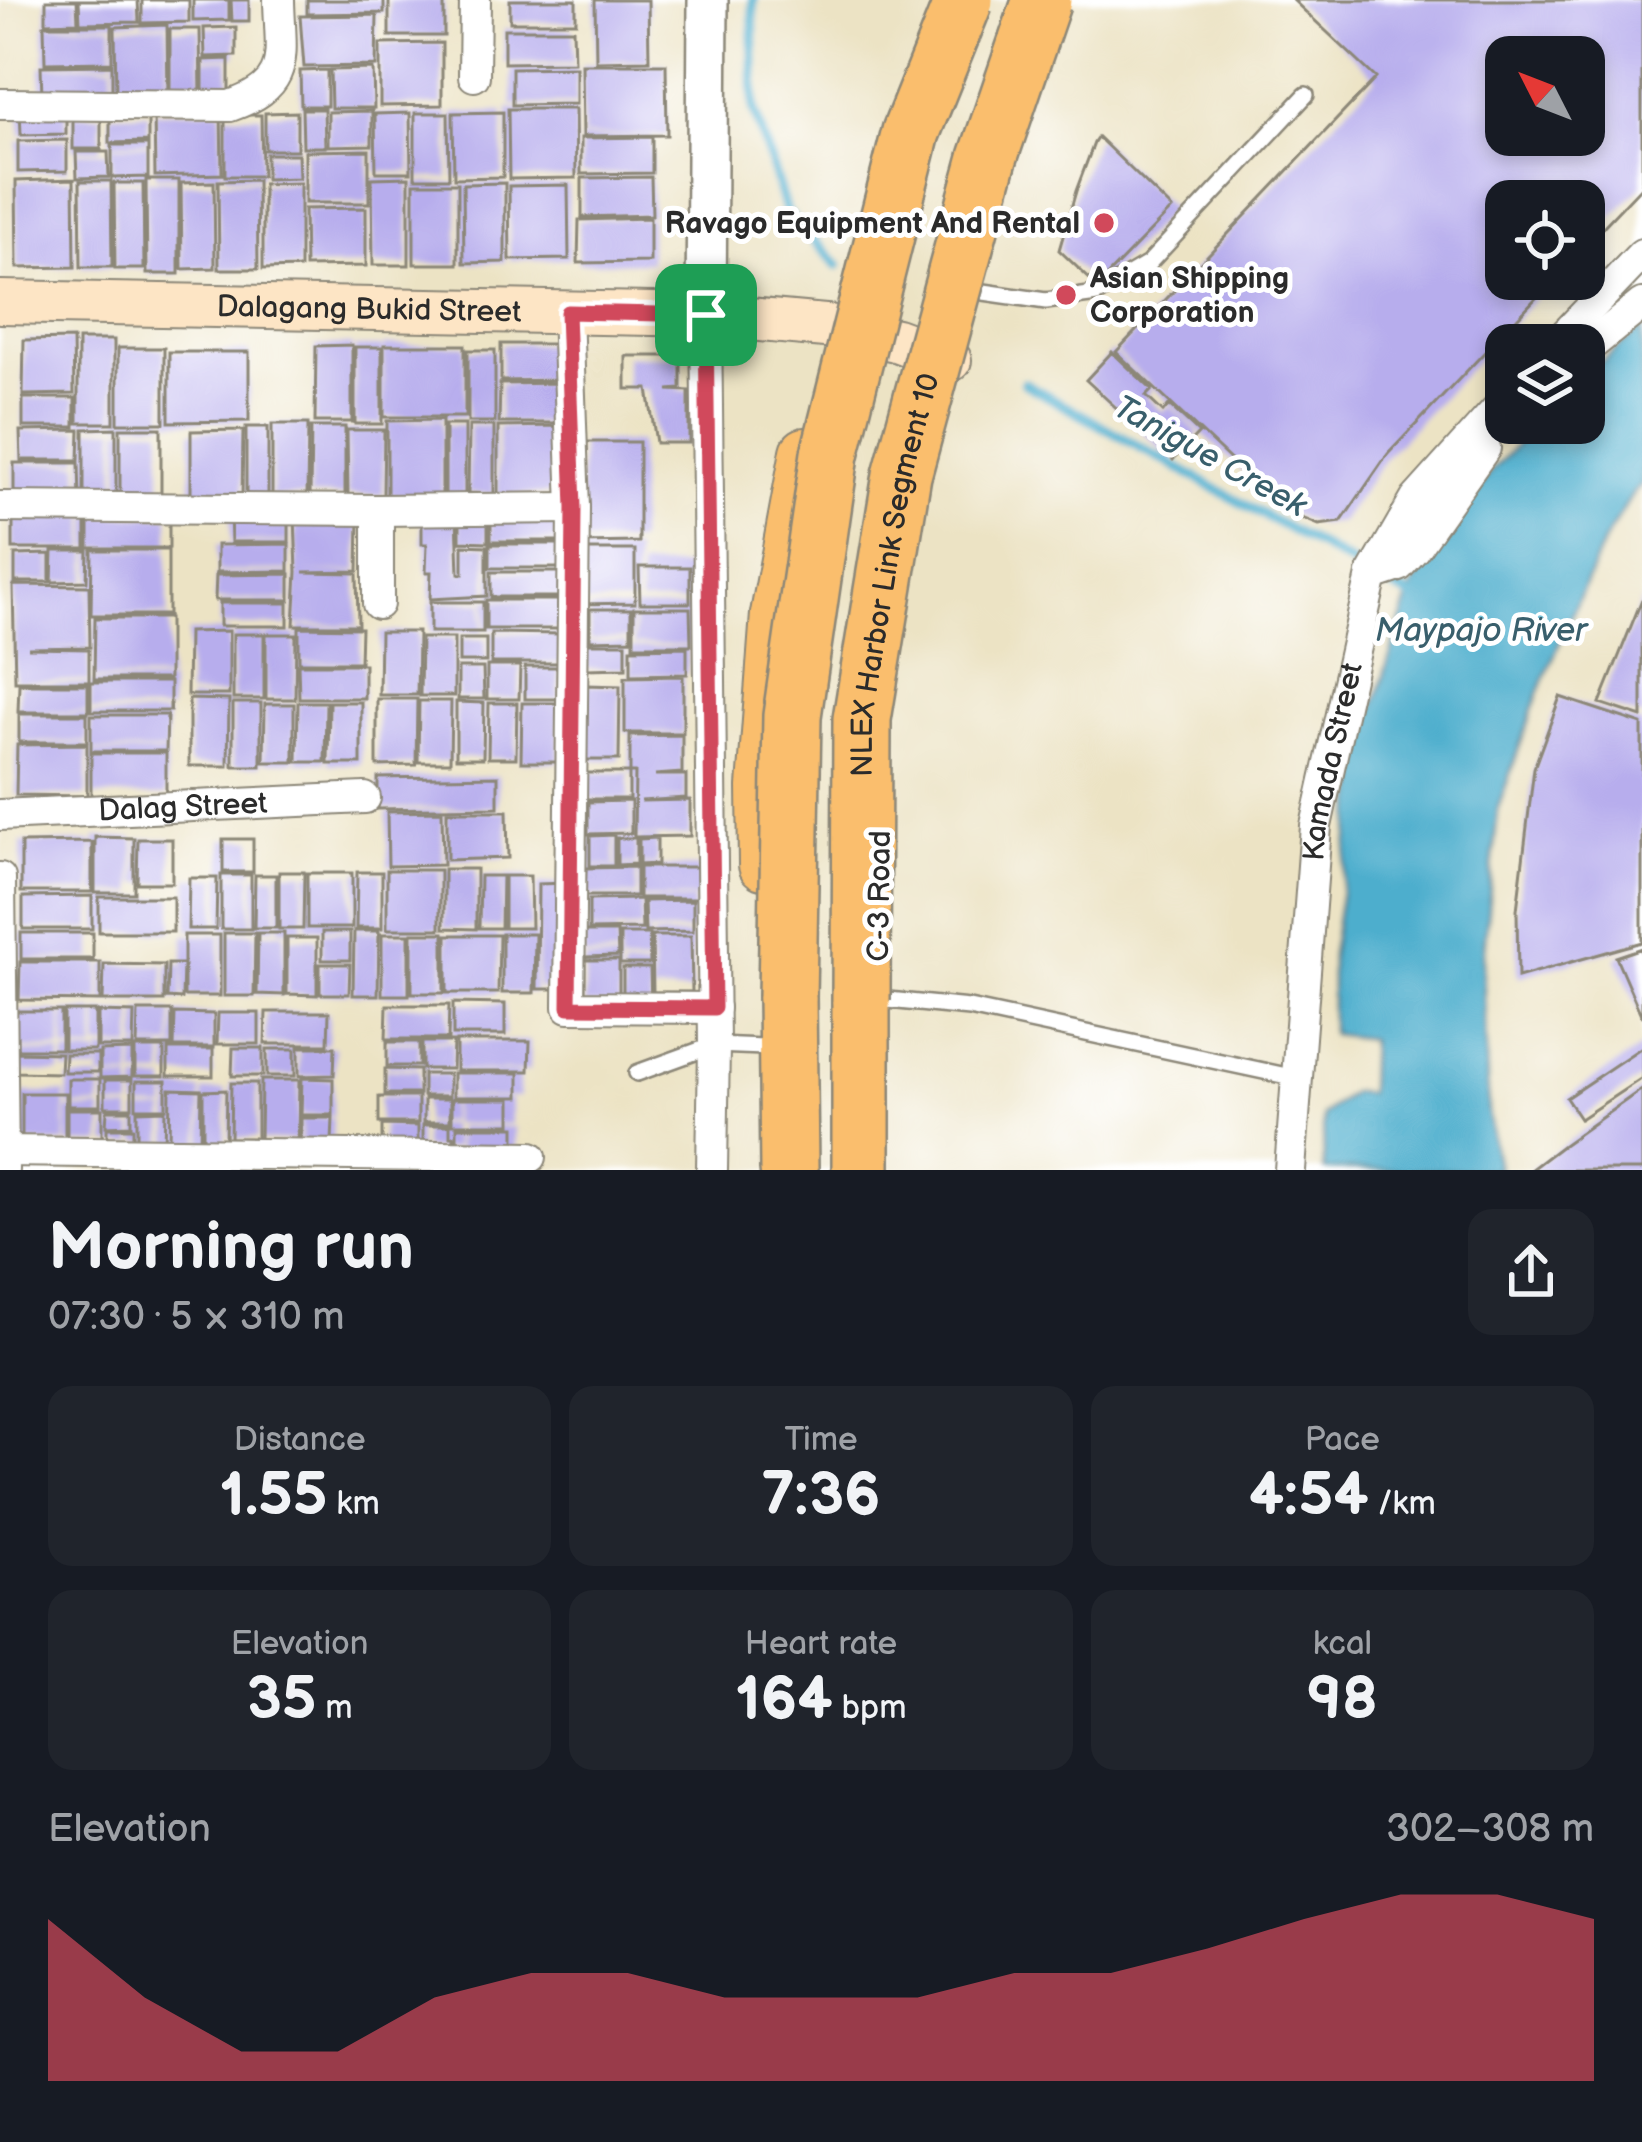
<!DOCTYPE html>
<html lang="en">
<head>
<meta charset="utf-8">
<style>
	body { margin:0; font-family:"Balsamiq Sans",sans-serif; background:#20242c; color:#f1f3f6; height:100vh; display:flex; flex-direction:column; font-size:45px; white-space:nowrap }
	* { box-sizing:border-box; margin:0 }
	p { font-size:39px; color:#9ea1a6 }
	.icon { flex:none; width:66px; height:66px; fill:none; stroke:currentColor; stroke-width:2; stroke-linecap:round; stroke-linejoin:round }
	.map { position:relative; height:1170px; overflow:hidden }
	.details { display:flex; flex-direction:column; background:#171b24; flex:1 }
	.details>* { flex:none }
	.needle { width:78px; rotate:312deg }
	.fabs { position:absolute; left:1485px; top:36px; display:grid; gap:24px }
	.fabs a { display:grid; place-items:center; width:120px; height:120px; border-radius:24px; background:#171b24; box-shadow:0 6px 18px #0003; font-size:60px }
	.pin { position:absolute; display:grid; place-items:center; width:102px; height:102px; color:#fff; margin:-51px; border-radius:24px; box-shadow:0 6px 18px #0006 }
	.round { display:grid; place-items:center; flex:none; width:126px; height:126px; border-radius:24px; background:#20242c }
	.summary { display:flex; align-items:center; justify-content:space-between; height:204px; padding:0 48px }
	h1 { font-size:66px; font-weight:700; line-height:90px }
	.metrics { display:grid; grid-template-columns:repeat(3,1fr); gap:18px; height:204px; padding:12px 48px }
	.metrics div { display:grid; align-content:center; border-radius:24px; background:#20242c; text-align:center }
	.metrics b { font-size:60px; font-weight:700 }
	.metrics small { font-size:33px; font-weight:400 }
	.metrics p { font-size:33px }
	.chart { height:336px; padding:24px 48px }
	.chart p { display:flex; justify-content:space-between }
	.chart svg { width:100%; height:216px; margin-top:12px; fill:#d1495b; opacity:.7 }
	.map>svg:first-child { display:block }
</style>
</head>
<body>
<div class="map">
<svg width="1642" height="1170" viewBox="0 0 1642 1170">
	<rect width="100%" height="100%" fill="#fff"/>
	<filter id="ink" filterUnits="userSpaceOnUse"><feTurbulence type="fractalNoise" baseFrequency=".00833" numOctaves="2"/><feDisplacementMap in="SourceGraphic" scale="24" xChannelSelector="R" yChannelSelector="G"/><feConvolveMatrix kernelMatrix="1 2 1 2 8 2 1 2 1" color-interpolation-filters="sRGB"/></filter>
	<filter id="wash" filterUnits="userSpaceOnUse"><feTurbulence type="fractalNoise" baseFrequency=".004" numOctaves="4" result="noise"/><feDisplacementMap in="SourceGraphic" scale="48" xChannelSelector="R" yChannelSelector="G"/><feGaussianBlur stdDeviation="2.7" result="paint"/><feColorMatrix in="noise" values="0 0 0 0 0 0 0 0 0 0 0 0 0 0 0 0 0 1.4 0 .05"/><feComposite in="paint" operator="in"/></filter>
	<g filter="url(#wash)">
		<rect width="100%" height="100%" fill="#ece3c4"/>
		<path fill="#4eaecd" stroke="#3c6c7c" stroke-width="3" d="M1642,328v157l-8,7 -29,47 -65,149 -42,120 -15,151 5,152 10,59h-174l-1,-55 29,-23 16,1 2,-54 -39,-5v-79l34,-220 47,-148 80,-117 46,-47h46v-47z"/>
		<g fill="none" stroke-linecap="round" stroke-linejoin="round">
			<path stroke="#4eaecd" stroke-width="10" d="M753,0l1,109 32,103 52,53
				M1024,383l397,219"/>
		</g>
		<g id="blocks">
			<path fill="#b7aded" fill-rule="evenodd" d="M46,0h31l1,22 -32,1z
				M79,0h59l1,22 -59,1z
				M142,0h47v22l-47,1z
				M193,0h36v20l-36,1z
				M231,0h18v21h-17z
				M307,0h77v13l-77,1z
				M389,0h55v36h-55z
				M510,0h66v22h-66z
				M595,0h53l1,60 -53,1z
				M1293,0h349v186l-58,61v-46h-78v78h48l-166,175 -47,68 -22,3 -27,-11 -2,2 -174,-164 260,-274zM1506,57h78v78h-78z
				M377,15l-1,51 -72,1 -4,-51z
				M44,25h68v37l-67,1z
				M167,25l1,72 -52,1 -1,-71z
				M236,27v29l-31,1 -1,-29z
				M170,29h30l1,67 -31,1z
				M504,29h69l1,33 -70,1z
				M442,43v62l-62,1v-62z
				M229,59v41h-26v-40z
				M582,64h84l1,71 -84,1z
				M112,65v30l-70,1 -1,-30z
				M576,67v37l-64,1v-37z
				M373,69l1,39h-43l-1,-38z
				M327,70v36h-26l-1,-35z
				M20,108h46v26l-45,1z
				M302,109h22l1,38h-22z
				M508,109h67l1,69 -67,1z
				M221,110l1,64 -67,2 -1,-64z
				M372,111v34l-44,1v-34z
				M297,112v38h-32v-37z
				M503,112v65l-49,1 -1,-65z
				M148,113v29l-38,1v-29z
				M410,113l1,59h-35l-1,-58z
				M415,113h33l1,65h-34z
				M73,115h28v34h-28z
				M225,115h36l1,61h-37z
				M652,137v36l-71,1v-36z
				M1098,137l74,72 -75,77 -38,-36 17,-59 18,-48z
				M67,140v31l-49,1v-31z
				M112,145h36v32l-36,1z
				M369,150v53h-64v-52z
				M76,152h32l1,25 -32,1z
				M266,154h32l1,24 -33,1z
				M409,177v88h-36l-1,-87z
				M651,177l1,38 -70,2v-39z
				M74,179l1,88 -58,1 -1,-87z
				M146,180h33v94h-32z
				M257,180l1,89h-39l-1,-88z
				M80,181h31l1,86h-31z
				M214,182l1,86 -33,1 -1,-86z
				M114,183h29l1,86h-29z
				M300,183v85l-37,1v-85z
				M414,183h44v81h-44z
				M505,183v79l-41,1 -1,-79z
				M568,185l1,74 -59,1 -1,-74z
				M366,208v58l-61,1 -1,-58z
				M650,218v44l-72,1 1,-43z
				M73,339l1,55 -51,1 1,-55z
				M78,340h36v83h-36z
				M501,344h60v36l-60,1z
				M352,345v77h-37l1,-76z
				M384,345h81v72h-81z
				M355,347h27v77h-27z
				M118,348h46v75h-46z
				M468,350h27v72h-27z
				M169,352h80v69l-80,1z
				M1112,352l40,38 -6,6 17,16 6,-7 30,28 -26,27 -87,-80z
				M626,356h55v33l-13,1 21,1v52h-33l-8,-54h-22z
				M560,383v40h-61l1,-39z
				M23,398h52v29h-52z
				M442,420v75h-55v-74z
				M272,424h36l-1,72 -35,1z
				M445,425h20v70h-20z
				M469,426h25v68l-26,-1z
				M562,426v68l-64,1v-68z
				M246,427h22v70h-22z
				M311,427h34v69h-35z
				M116,428v72h-32v-71z
				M120,428h41v69h-41z
				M80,430l-1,30h-58l-1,-29z
				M243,430l-1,68h-51v-67z
				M347,430h37l-1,65h-35z
				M581,442h58v100l-59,1z
				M14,463h65l1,39h-66z
				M289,513v29h-58l-1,-28z
				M13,514l73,1v34h-73z
				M491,514h73v27h-73z
				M460,515h28v27l-28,-1z
				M89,516h80v32h-80z
				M295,516h64l-1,55 -54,1 53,1 1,52h-64l3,-53z
				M422,517h35l2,57h4v-29l24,1v50l-57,3 1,-27h-5l1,-28h-5z
				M289,544v27l-72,1v-27z
				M490,544h76l-1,24h-75z
				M92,550h76v65h-77z
				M580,550h55v53l-56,1z
				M53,551h35l-1,30 -35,1z
				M50,554v28h-35v-27z
				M639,567h51v36h-50z
				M491,572h74v25h-74z
				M290,574v26h-75l1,-25z
				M13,585l76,1 1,61 -62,1 61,1v32h-74z
				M1642,599v118l-42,-14z
				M486,600h79l-1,29h-78z
				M430,602h53v30h-53z
				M220,603h68v23h-68z
				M634,608h56l1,37h-57z
				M590,609h41v30l-41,1z
				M95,618h74v61h-75z
				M299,627l62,1 -1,34h-61z
				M229,631v64h-42l1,-63z
				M380,632h38l-1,63h-38z
				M491,633l71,1v29h-71z
				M233,634h31v65h-31z
				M266,634h30l-1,65h-29z
				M421,638h33v58h-34z
				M459,639h27v23h-27z
				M586,643h40v25l-40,1z
				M687,647v27l-56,1v-27z
				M298,664h66v34h-65z
				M487,666h33l-1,33h-32z
				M525,667h34v32h-34z
				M458,668h25l1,31h-26z
				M683,676v57h-58v-56z
				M91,682h79v29h-79z
				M19,684h69v28h-70z
				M586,685l34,1 -1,74h-34z
				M1560,697l82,27v218l-124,35 -1,-67 17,-142z
				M189,699l40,1 -1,66h-39z
				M377,699h40l-1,66 -39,1z
				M419,701h32l-1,61h-32z
				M298,702h28l-1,60h-28z
				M329,702h32v62h-33z
				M456,702l28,1 -1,55h-27z
				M233,703h28v63h-28z
				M489,703h28l-1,55h-28z
				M522,703h37v59h-38z
				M265,704h29v58h-30z
				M19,714h68v28h-68z
				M91,715h76l-1,36h-75z
				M682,735v38l-27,2h31v23l-45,3 49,-1v36l-56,1 1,-64h-5v-37z
				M87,744v52l-71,-1 1,-50z
				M91,753h75v43h-75z
				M583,773h46v26h-46z
				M498,776v31l-120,2v-31z
				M631,801v32l-43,1v-32z
				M442,811l1,54 -55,1 -1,-54z
				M447,811h60l1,47 -61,2z
				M614,835v31h-24v-30z
				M95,837l39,1v55h-39z
				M617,838h19v26l-19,1z
				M657,838v26l-18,1v-26z
				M138,839h34v44h-35z
				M223,839h30v33h-30z
				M92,842v50h-71v-49z
				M636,867v29h-51l1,-28z
				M639,867h60l1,31h-61z
				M444,869h32v60l-32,-1z
				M387,870h53v59h-53z
				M279,872h25l-1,57h-24z
				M357,872h25v56h-26z
				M307,873h45v55h-45z
				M221,875h30v54h-30z
				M255,875h21v53h-22z
				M480,876h22l-1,52h-22z
				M504,876h26l1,52h-27z
				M189,878h28l-1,51h-28z
				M567,883l-1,106h-29l1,-105z
				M92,896v33h-69v-32z
				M99,897h74v35h-74z
				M641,899l1,30 -53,1v-30z
				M693,900v31l-48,1 -1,-31z
				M354,931h25l-1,64h-25z
				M322,932h28v28h-28z
				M584,932h33l1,24 -34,1z
				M21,933h72v26h-72z
				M224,933h31l-1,63h-30z
				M258,933h26v62l-27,-1z
				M412,933h32v60h-32z
				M382,934h27v61h-27z
				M502,934h33l-1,59h-32z
				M620,934h29l1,30h-30z
				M184,935h36v61h-36z
				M447,935h52l-1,58h-51z
				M652,936h39l1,56h-39z
				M287,938h30v57l-30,-1z
				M1642,948v69l-26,-60z
				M585,960h34v45h-34z
				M20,962h80v39l-81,-1z
				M104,964l60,1v36h-61z
				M168,964h15l-1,35 -15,-1z
				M320,964h30l-1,30h-29z
				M623,968h27l1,39 -28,1z
				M453,1003l52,1v31h-52z
				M387,1005h62l-1,34h-62z
				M15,1011h46v38h-47z
				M64,1011h31v39h-31z
				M138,1011h34v35h-35z
				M98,1012l36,1 -1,34h-35z
				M266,1012h63l-1,32h-63z
				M175,1013l39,1v33h-40z
				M218,1013h41v31h-42z
				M456,1041h74l-1,30h-73z
				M387,1042h32v24h-32z
				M422,1042h31l-1,27h-30z
				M299,1047h36l-1,28 -35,1z
				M1642,1047v31l-62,41 -14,-21z
				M135,1048h29v28h-29z
				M233,1048h30v28h-31z
				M168,1049h45v27h-45z
				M267,1049h28v27h-28z
				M132,1050v27l-32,1v-27z
				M16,1052l45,1 -1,20 -44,-1z
				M65,1054h33v18h-34z
				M385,1069l34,1v24h-34z
				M453,1073h66v24h-66z
				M423,1074h26v22h-26z
				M302,1078l31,1v36h-32z
				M68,1079h32v27h-32z
				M105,1080h27v27h-27z
				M261,1080h38l-1,60 -38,1z
				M136,1081h30v27h-30z
				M231,1083h26v55h-27z
				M170,1089l31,1 -1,53h-31z
				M1642,1089v81h-112l33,-25z
				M226,1090l-1,52h-22v-51z
				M22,1093h43v50h-43z
				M379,1097h39v26h-39z
				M424,1099h26v23h-26z
				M452,1099h59v25h-59z
				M67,1109h35v35h-35z
				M107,1110h24v15l-25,1z
				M165,1110l-1,33 -27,-1v-31z
				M301,1118h32l-1,24h-31z
				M382,1125l36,1v27h-36z
				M423,1125h27v11h4v13h-31z
				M457,1127h58v23h-58z
				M107,1128h26v16h-26z"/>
		</g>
	</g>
	<g filter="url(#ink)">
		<use href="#blocks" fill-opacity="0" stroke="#8c8778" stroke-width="3"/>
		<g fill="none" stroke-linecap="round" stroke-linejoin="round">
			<g stroke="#8c8778" stroke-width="20">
				<path id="service" d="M970,290l76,11 51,-7 51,-30 158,-169
					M878,999l91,9 327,70
					M637,1073l77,-28 50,2"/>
			</g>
			<g stroke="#8c8778" stroke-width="34">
				<g id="minor">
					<path d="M474,76l1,-76"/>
					<path d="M0,104l230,2c63,-22 50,-50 49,-106"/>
					<path d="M567,312l7,196 -5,499 145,1"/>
					<path d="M706,315l8,730 -2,125"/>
					<path d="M1555,345l87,-91"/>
					<path d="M1584,351l58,-47"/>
					<path d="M0,507l378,3 196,-2"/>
					<path d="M1372,575l27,-9 15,-17 71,-101"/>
					<path d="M378,604v-94"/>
					<path id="s1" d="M0,815l365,-17"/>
					<path d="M0,878l3,292"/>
					<path d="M0,1151l531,6"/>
					<path id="s2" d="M1290,1170l26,-344 56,-251 44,-76 90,-100"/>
				</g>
			</g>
			<g stroke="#8c8778" stroke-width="44">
				<path id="tertiary" d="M706,315l2,-315"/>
			</g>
			<g stroke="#8c8778" stroke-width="46">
				<g id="secondary">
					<path id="s3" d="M0,302l706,13 130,12 60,13 54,20"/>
				</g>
			</g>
			<g stroke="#8c8778" stroke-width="52">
				<path id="primary" d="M763,865l-1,-78 13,-173 30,-162"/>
			</g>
			<g stroke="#8c8778" stroke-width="62">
				<path id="motorway" d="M787,997l2,173
					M861,1170v-169"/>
			</g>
			<use href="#service" stroke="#fff" stroke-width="15"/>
			<use href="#minor" stroke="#fff" stroke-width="30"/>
			<use href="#tertiary" stroke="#fff" stroke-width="39"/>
			<use href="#secondary" stroke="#fde5c5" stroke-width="42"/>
			<use href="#primary" stroke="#fabe6d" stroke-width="48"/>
			<use href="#motorway" stroke="#fabe6d" stroke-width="57"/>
			<g stroke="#8c8778" stroke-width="62" stroke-linecap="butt">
				<g id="motorway-bridge">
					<path d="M787,997l5,-281 38,-262 81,-322 53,-132"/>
					<path id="s4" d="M861,1001l1,-282 40,-244 86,-317 54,-158"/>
				</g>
			</g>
			<use href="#motorway-bridge" stroke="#fabe6d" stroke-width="57"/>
		</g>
	</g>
	<g fill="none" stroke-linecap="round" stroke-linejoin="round" filter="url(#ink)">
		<g stroke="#fff" stroke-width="24">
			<path id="route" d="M567,312l139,3 8,693 -145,-1 5,-499z"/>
		</g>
		<use href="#route" stroke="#d1495b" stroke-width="15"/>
	</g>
	<g fill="#d1495b" stroke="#fff" stroke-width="4.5">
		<circle cx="1104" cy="223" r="12"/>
		<circle cx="1066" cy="295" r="12"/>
	</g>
	<g text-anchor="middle" stroke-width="10" stroke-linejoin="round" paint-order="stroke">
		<g font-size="30" font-weight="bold" fill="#2b2b2b" stroke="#fff" text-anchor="end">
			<text x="1080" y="233">Ravago Equipment And Rental</text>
			<text x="1090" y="288" text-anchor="start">Asian Shipping<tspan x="1090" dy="34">Corporation</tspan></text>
		</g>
		<g font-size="30" fill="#2b2b2b" stroke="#fff">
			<text dy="10" stroke="none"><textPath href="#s3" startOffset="369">Dalagang Bukid Street</textPath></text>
			<text dy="10" stroke="none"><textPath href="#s4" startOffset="429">NLEX Harbor Link Segment 10</textPath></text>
			<text dy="10" stroke="none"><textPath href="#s2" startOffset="411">Kamada Street</textPath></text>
			<text dy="10" stroke="none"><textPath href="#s1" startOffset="183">Dalag Street</textPath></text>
			<text transform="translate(879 896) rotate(-89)" y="10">C-3 Road</text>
		</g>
		<g font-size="33" font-style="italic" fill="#395f6c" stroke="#fff">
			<text transform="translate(1211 455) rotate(29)" y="12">Tanigue Creek</text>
			<text x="1481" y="641">Maypajo River</text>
		</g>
	</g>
</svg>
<div class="fabs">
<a><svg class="needle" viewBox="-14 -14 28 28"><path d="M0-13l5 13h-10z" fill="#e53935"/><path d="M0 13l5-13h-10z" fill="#9ea1a6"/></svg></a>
<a><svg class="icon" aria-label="locate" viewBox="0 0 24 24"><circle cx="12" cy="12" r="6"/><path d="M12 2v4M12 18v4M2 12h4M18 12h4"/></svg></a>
<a><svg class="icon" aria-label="layers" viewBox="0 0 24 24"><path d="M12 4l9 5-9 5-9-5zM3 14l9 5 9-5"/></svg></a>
</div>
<div class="pin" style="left:706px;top:315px;background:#1e9e55"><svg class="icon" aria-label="arrive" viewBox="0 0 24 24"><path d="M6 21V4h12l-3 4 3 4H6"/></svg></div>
</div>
<section class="details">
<div class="summary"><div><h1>Morning run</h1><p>07:30 · 5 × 310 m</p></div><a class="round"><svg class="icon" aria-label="share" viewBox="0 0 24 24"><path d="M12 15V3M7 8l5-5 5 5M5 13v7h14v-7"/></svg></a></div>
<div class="metrics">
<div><p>Distance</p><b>1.55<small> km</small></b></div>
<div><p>Time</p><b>7:36</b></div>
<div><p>Pace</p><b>4:54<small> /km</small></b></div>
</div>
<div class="metrics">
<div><p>Elevation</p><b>35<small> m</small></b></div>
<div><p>Heart rate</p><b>164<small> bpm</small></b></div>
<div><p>kcal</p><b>98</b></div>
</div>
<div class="chart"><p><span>Elevation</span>302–308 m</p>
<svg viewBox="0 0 160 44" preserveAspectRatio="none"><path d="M0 44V11L10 27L20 38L30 38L40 27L50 22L60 22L70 27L80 27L90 27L100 22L110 22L120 17L130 11L140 6L150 6L160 11V44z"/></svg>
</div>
</section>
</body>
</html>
